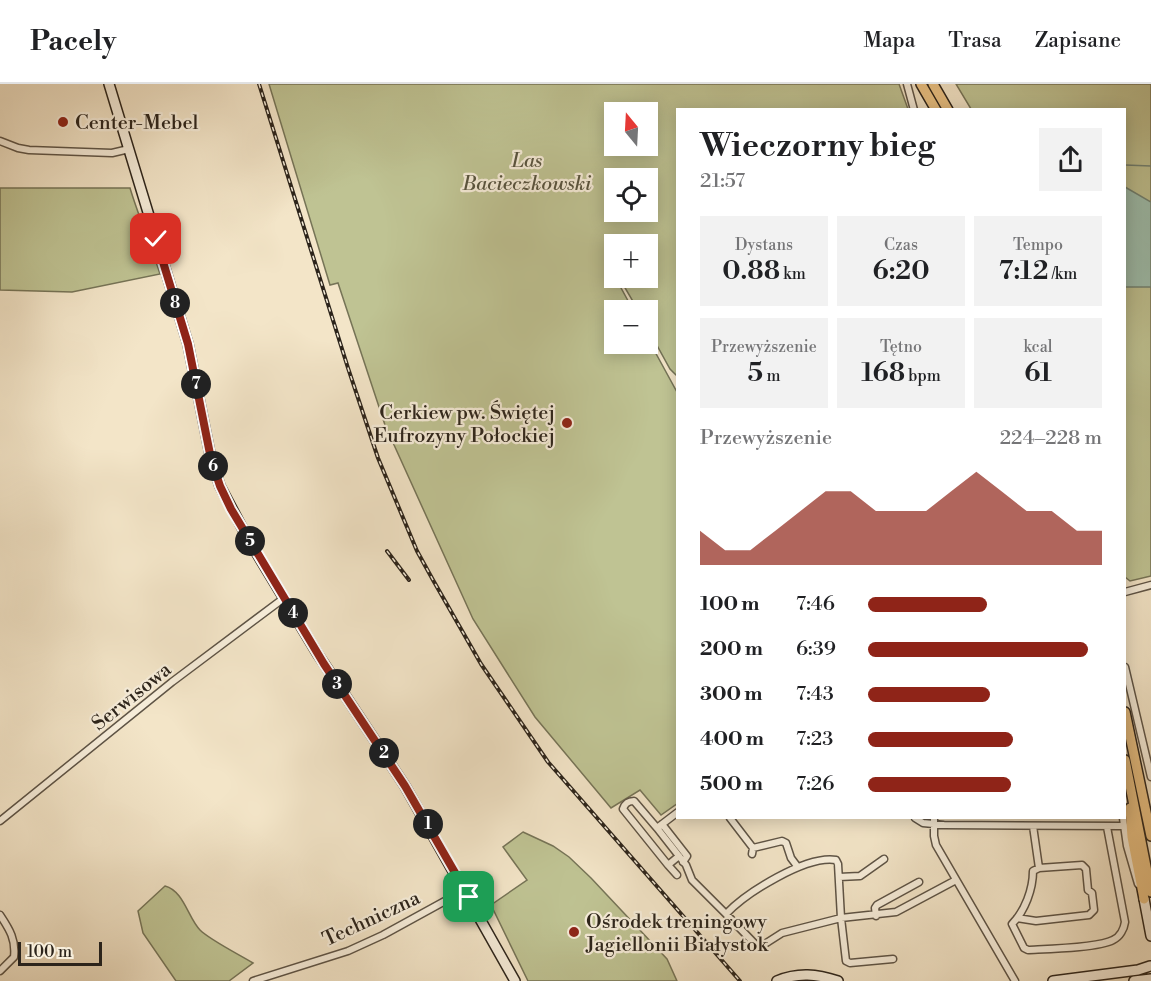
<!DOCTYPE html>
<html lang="pl">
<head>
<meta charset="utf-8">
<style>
	body { margin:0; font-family:"Libre Bodoni",serif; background:#f2f2f2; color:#202124; height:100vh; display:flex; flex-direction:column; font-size:22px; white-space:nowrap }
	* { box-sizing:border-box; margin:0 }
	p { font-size:20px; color:#757577 }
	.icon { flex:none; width:33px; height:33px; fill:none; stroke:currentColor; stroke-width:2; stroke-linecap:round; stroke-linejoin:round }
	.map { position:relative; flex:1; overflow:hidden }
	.side { position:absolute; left:676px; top:24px; width:450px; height:711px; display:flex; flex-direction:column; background:#fff; border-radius:0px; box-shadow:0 3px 15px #0003 }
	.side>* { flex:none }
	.needle { width:39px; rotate:342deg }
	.fabs { position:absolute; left:604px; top:18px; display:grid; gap:12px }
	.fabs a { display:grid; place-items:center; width:54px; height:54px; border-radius:0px; background:#fff; box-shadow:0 3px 15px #0003; font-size:30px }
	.scale { position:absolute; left:18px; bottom:15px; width:84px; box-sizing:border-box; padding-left:6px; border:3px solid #2c241b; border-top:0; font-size:16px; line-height:21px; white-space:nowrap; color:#2c241b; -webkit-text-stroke:4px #f7eedb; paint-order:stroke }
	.pin { position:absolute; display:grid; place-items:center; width:51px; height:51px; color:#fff; margin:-26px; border-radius:12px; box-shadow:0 3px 9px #0006 }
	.km { position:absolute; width:30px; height:30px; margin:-15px; border-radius:50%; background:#222; color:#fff; font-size:16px; line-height:30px; text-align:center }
	.round { display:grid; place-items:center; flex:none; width:63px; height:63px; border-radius:0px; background:#f2f2f2 }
	.summary { display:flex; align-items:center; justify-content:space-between; height:102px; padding:0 24px }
	h1 { font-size:33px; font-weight:600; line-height:45px }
	.metrics { display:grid; grid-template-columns:repeat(3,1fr); gap:9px; height:102px; padding:6px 24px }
	.metrics div { display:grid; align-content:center; border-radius:0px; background:#f2f2f2; text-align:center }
	.metrics b { font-size:26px; font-weight:600 }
	.metrics small { font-size:16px; font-weight:400 }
	.metrics p { font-size:16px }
	.chart { height:168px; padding:12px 24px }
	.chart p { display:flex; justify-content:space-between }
	.chart svg { width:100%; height:108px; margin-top:6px; fill:#8f2418; opacity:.7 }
	ul { padding:0 24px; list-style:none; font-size:20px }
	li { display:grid; grid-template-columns:96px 72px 1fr; align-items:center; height:45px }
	li i { height:15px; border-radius:8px; background:#8f2418 }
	header { display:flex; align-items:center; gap:36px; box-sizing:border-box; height:84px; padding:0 30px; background:#fff; border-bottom:2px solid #e0e0e0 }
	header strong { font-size:28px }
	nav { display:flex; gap:33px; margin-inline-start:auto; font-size:21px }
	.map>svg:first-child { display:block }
</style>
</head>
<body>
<header>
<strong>Pacely</strong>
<nav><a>Mapa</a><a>Trasa</a><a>Zapisane</a></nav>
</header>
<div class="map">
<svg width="1151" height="897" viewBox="0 0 1151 897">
	<rect width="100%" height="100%" fill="#f3e5c8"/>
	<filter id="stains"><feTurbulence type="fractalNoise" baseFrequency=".00333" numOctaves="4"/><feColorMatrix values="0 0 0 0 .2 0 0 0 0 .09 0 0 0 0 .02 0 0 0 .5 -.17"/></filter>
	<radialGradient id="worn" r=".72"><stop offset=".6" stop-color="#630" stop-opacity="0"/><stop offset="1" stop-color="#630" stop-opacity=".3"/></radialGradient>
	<path fill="#bfc393" stroke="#767457" stroke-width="1.5" fill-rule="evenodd" d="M269,0h630l9,25 -230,1v267l-8,-8 -22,-40v-19h-10l-14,-24h-4l13,24h-18v34h33v-5l30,55v409l-17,12 -21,-25 -29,18 -76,-91 -62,-98 -88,-194 -47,-142 -8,2zM615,28h33v34h-33zM615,94h33v34h-33zM615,160h33v34h-33z
		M956,0h195v492l-21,5 -5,-4v-467l-154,-1z
		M0,104h130c9,30 21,57 30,86l-88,18 -72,-2z
		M523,748l30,14 16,11 22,21 76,81 10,22h-149l-37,-76 36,-25 -24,-33z
		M165,802c19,5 23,32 35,44 10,10 40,25 53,33l-24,18h-53l-33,-48 -5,-22z"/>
	<path fill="#9dc0b0" stroke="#708274" stroke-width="1.5" d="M1125,103l26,15v85h-26z"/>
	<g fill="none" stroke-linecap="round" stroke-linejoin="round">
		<path stroke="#708274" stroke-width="1.5" d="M1125,81l26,1"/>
		<g stroke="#5e5446" stroke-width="9">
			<path id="street" d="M907,0l7,26
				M0,57l18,7 11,2 83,3 17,-4
				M1125,508l26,-7
				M1125,583l26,110
				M678,728l-21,16 29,37 6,15 34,34
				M730,734l23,30 -1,6
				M915,734l8,5 21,2 179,1
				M934,734v18l2,9 79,136
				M1123,734l4,28 11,38
				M0,737l172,-139 112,-84
				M662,740l25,32 -4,6
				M1033,742l6,42
				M657,744l-23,-27c-6,0 -9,2 -11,8l45,56 11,-9
				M753,764l29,-7 4,2 5,15 6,8
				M668,781l9,10
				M839,793l21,-1 24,-17
				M0,831c10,15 16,25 14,42l-14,14
				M876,832l-1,-8 2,-3 42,-23
				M1017,834l19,3 53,-6 5,-5 -2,-17 -4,-3 -2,-21 -4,-4 -43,3 -6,3c0,18 -8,40 -21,53l12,24 4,2c18,-1 70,-2 85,-10 7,-3 11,-11 12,-18l-18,-95
				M893,875l-43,4 -4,-2 -5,-43 -59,15 -22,14 -4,-2 -30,-31c20,-21 80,-59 110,-54l2,4 3,54 55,-6 60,-32
				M253,897l95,-30 35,-16 82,-45"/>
		</g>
		<g stroke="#2c241b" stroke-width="12">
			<path id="secondary" d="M109,0l79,260 23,115 9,27 27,51 70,116 88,133 110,195
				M1144,815l7,37
				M777,897c21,-9 40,-7 61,0
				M1053,897l85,-11 12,-4
				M1134,897l17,-2"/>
		</g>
		<g stroke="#2c241b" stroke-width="12">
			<path id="primary" d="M921,0l15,26
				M933,0l15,26
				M1125,628l26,124
				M1125,676l26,132
				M1130,724l2,29 12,62"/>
		</g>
		<use href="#street" stroke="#f7eedb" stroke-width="6"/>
		<use href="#secondary" stroke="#f7eedb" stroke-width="9"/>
		<use href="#primary" stroke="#eac284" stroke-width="9"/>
		<g stroke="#2c241b" stroke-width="4">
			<path id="rail" d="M259,0l89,284 30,90 39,93 16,29 48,84 67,98 192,219
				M387,467l22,29"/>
		</g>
		<use href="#rail" stroke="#f7eedb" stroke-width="1.5" stroke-dasharray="4.5" stroke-linecap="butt"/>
	</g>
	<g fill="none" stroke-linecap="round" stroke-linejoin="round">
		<g stroke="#fff" stroke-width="12">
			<path id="route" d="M156,155l32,105 23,115 9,27 11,23 93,155 81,122 64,111"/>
		</g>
		<use href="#route" stroke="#8f2418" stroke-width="8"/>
	</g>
	<g fill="#8f2418" stroke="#f7eedb" stroke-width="2">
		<circle cx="63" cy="38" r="6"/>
		<circle cx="567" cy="339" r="6"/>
		<circle cx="574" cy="848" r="6"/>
	</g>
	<g text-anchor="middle" stroke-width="4.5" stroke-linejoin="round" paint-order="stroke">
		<g font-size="20" fill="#2c241b" stroke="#f7eedb" text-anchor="start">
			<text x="75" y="45">Center-Mebel</text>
			<text x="555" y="335" text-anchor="end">Cerkiew pw. Świętej<tspan x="555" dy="23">Eufrozyny Połockiej</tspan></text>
			<text x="586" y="844">Ośrodek treningowy<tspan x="586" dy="23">Jagiellonii Białystok</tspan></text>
		</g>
		<g font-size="20" font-style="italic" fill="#58543f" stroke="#f7eedb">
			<text x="527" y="83">Las<tspan x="527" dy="23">Bacieczkowski</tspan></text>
		</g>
		<g font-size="20" fill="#2c241b" stroke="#f7eedb">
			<text transform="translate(131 612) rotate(-39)" y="7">Serwisowa</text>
			<text transform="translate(371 834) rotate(-25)" y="7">Techniczna</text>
		</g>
	</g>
	<rect width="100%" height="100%" filter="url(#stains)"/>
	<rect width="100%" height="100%" fill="url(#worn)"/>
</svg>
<div class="fabs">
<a><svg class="needle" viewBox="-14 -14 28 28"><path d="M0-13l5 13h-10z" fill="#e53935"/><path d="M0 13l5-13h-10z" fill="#757577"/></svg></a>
<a><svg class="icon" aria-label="locate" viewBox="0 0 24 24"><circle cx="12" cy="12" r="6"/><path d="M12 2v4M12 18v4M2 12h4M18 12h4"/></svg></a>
<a>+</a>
<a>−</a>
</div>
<div class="scale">100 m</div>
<div class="pin" style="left:469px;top:813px;background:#1e9e55"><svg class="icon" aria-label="arrive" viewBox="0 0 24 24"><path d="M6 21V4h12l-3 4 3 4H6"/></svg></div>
<div class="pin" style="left:156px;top:155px;background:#d93025"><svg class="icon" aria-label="check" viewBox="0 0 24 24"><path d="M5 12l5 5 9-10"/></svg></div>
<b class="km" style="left:428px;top:740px">1</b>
<b class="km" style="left:384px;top:669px">2</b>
<b class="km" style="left:337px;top:600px">3</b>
<b class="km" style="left:293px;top:529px">4</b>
<b class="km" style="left:250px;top:457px">5</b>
<b class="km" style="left:213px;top:382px">6</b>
<b class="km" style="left:196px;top:300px">7</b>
<b class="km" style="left:175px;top:219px">8</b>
<section class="side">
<div class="summary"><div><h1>Wieczorny bieg</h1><p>21:57</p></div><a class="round"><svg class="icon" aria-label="share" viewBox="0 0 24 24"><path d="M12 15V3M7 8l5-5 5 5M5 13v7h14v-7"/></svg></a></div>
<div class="metrics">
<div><p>Dystans</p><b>0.88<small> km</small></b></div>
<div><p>Czas</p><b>6:20</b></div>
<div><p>Tempo</p><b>7:12<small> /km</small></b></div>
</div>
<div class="metrics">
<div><p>Przewyższenie</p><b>5<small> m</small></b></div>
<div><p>Tętno</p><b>168<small> bpm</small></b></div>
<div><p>kcal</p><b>61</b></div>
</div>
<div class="chart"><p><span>Przewyższenie</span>224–228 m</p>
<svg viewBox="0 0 160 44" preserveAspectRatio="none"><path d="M0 44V30L10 38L20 38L30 30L40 22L50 14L60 14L70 22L80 22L90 22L100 14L110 6L120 14L130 22L140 22L150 30L160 30V44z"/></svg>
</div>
<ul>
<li><b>100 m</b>7:46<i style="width:51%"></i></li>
<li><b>200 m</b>6:39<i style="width:94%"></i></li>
<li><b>300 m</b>7:43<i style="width:52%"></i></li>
<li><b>400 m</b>7:23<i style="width:62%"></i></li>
<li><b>500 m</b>7:26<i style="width:61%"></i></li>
</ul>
</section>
</div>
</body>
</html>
